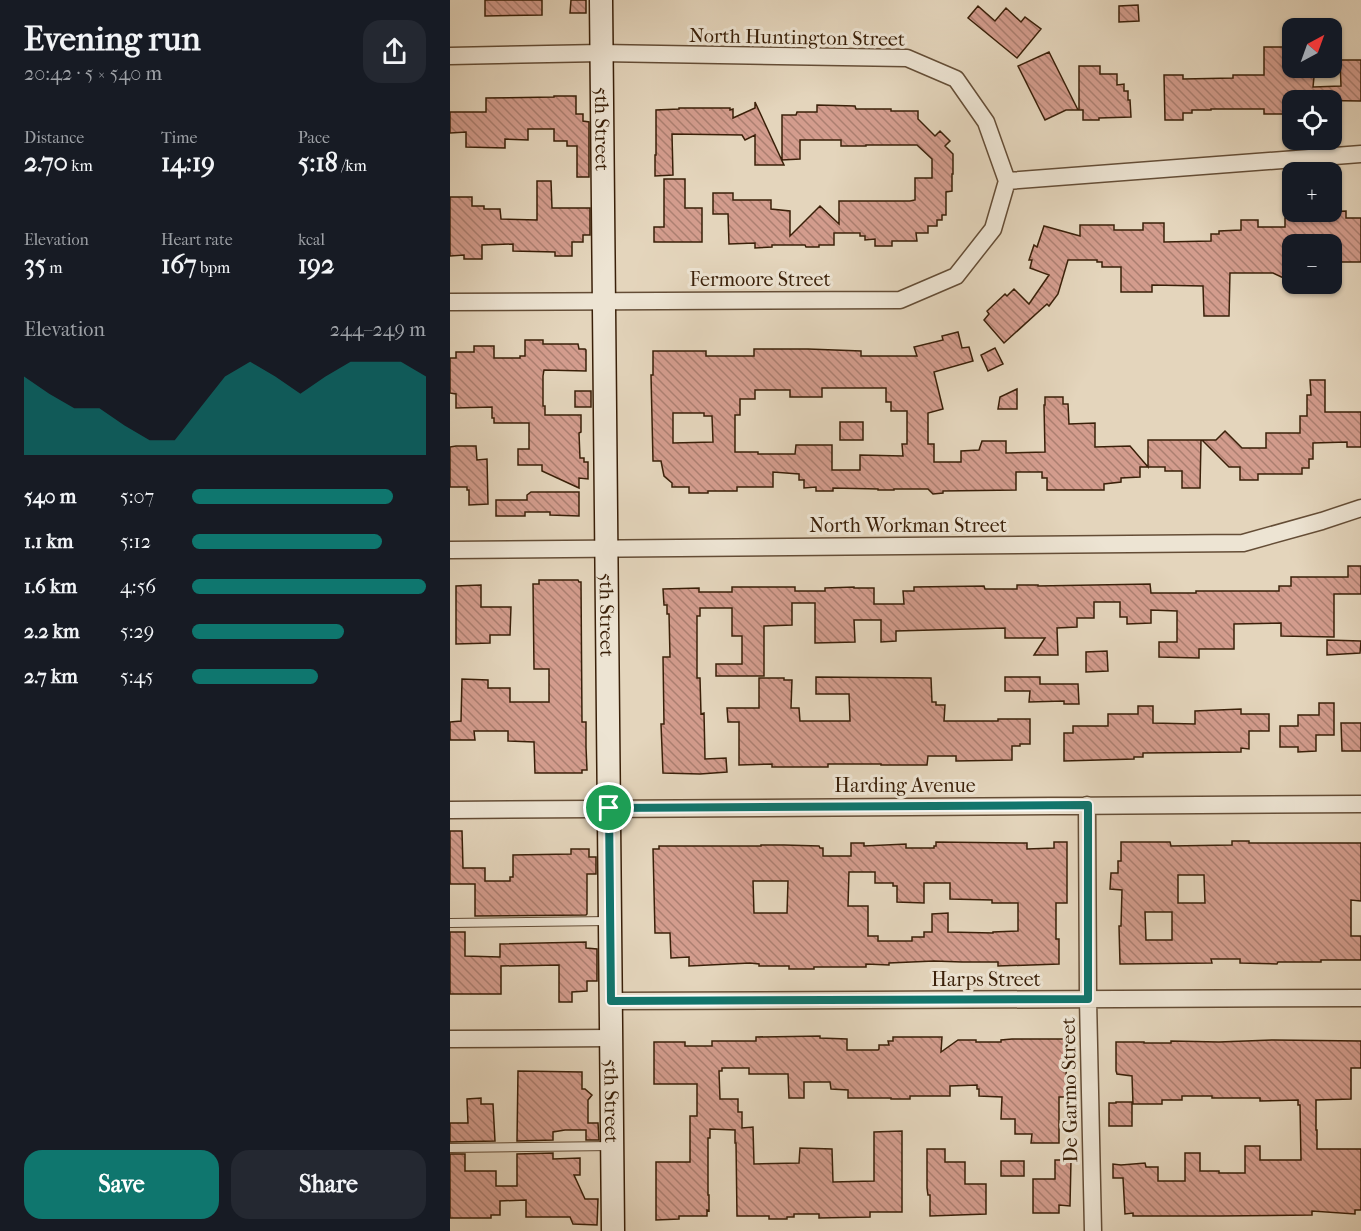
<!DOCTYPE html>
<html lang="en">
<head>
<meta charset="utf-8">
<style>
	body { margin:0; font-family:"IM FELL French Canon",serif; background:#242831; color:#f1f3f6; height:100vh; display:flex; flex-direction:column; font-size:22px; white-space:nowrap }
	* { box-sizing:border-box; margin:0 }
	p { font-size:20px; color:#9ea1a6 }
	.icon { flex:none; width:33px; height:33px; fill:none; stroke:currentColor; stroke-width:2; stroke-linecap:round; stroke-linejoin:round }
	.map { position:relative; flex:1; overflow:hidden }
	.details { display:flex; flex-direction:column; background:#171b24; width:450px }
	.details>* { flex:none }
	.needle { width:39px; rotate:41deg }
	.controls { position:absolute; left:832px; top:18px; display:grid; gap:12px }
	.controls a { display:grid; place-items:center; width:60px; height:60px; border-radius:12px; background:#171b24; box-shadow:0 2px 4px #0004; font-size:30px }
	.pin { position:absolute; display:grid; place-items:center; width:51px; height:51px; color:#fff; margin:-26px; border:3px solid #fff; border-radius:50%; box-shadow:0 2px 6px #0007 }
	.round { display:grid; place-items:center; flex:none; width:63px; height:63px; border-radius:18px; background:#242831 }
	.head { display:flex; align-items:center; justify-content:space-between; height:102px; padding:0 24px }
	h1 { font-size:33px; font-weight:700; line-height:45px }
	.figures { display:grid; grid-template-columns:repeat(3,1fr); gap:9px; height:102px; padding:6px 24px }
	.figures div { display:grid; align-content:center }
	.figures b { font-size:26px; font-weight:700 }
	.figures small { font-size:16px; font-weight:400 }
	.figures p { font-size:16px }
	.chart { height:168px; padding:12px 24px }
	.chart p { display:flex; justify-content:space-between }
	.chart svg { width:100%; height:108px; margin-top:6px; fill:#0f766e; opacity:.7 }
	.button { display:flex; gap:12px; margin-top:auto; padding:12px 24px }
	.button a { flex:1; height:69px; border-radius:18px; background:#0f766e; color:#fff; font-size:24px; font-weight:700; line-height:69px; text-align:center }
	.button a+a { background:#242831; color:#f1f3f6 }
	ul { padding:0 24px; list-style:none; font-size:20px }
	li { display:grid; grid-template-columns:96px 72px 1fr; align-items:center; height:45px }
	li i { height:15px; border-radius:8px; background:#0f766e }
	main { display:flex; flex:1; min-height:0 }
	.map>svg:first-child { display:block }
</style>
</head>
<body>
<main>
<section class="details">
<div class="head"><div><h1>Evening run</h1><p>20:42 · 5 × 540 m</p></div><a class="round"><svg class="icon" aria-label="share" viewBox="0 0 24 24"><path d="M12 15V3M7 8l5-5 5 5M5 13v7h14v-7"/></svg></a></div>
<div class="figures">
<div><p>Distance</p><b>2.70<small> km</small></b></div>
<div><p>Time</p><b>14:19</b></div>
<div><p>Pace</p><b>5:18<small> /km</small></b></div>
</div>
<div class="figures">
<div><p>Elevation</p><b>35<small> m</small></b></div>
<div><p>Heart rate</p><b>167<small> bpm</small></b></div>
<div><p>kcal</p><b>192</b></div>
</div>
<div class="chart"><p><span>Elevation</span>244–249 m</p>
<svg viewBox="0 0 160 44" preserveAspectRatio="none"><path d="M0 44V12L10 19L20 25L30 25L40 32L50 38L60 38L70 25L80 12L90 6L100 12L110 19L120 12L130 6L140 6L150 6L160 12V44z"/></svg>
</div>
<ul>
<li><b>540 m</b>5:07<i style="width:86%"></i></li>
<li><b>1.1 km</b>5:12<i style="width:81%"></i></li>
<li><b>1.6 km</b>4:56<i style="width:100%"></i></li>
<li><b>2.2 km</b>5:29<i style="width:65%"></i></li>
<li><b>2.7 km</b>5:45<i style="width:54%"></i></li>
</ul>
<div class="button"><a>Save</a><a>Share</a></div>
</section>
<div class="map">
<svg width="911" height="1231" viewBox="0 0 911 1231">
	<defs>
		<pattern id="building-back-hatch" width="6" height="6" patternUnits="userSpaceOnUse" patternTransform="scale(1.5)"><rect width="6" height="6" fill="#d39c8d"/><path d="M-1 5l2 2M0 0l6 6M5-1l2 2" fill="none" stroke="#ac7f71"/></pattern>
	</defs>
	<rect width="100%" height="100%" fill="#e4d5bc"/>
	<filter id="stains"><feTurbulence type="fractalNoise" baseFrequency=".00333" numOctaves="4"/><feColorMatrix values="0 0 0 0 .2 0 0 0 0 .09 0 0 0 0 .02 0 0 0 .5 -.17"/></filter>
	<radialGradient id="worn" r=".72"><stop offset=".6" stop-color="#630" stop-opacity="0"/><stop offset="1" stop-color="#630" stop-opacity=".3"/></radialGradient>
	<path fill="url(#building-back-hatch)" stroke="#3a2009" stroke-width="1.5" fill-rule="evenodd" d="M35,0h57v15l-57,1z
		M121,0h15v13h-16z
		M688,5l1,16 -20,1v-16z
		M528,6l17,15 11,-13 15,14 4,-5 16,12 -24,29 -49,-40z
		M814,47h29v21h10v9h11l-1,10 28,-1 -1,-26h21v41l-68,-1v9h-4v5h-25v-5h-53v1h-19v3h-9v7h-18l-1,-45h19v4l50,-1v-3h31z
		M599,52l29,58h-12l-21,10 -27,-54z
		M629,66h21v8h17v11l7,-1v7h4v9h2l1,17 -32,1v2h-16v-10h-4z
		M104,96h22v18h7v7l6,1v55h-12v-31h-10v-5h-13v-12h-26v11l-23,-1v9l-39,-1v-15l-16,1v-21h36v-14l68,-1z
		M305,102l29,63h-29v-30l-10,5 -3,-5 -70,-1 1,41 -18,1v-21h1v-45l23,-1v-1h51v2l3,-1v9l22,-10z
		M367,105l38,1 1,3h35v2h27v8l17,17 5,-5 10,10 -5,5 8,8v20h-1v17l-6,1v23h-4v5h-5v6h-9v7h-12l1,8h-25v5h-17v-7l-10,1v-4h-5v-3h-26v12h-15v2h-13l-1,-2h-33v2l-17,1v-5l-26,1 -1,-30h-15v-21h20v7h38v9l19,2v25l30,-30 19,18v-23h71l5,-1v-22h17v-19l-15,-14h-51v1h-25v-6h-41v19l-18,1v-45h14l1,-3h20z
		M214,179h21v29h17v34h-48v-15h10z
		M87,181h14l1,27h38v27h-7v7h-11v14h-17v-4l-42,-1v-7l-31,1v14h-18v-4l-14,1v-59h22v9h12v3h16l1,10 36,1z
		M896,211v7h15v44h-21v-13h-8v-5h-39v30l-3,7 -17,-8h-43l-1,43h-25l-1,-30 -51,-1v7h-31v-25h-19v-5h-5v-2h-29l-10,34 -9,12 -2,-2 -43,39 -20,-23 5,-6 -2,-3 18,-17 2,2 7,-7 15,15 20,-29 -19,-7 2,-8h-3l5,-15 3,2 7,-21 36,10v-11h34v5h29v-7h21v19l47,-1v-7h8v-3l22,-1v-10h17v7h27v-9h39v-6z
		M508,332l4,16 7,-1 4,14 -39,11 9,37 -15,4v31h6v18h27v-11l18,-1 3,-9h24v12l39,-1 -1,-47h1v-8h18v7h5l1,20 26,-1v24l35,-1 18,21v-27h53l-1,48h-18v-17h-17v-4h-25v10l-19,1v4l-17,2v6h-57v-12h-5v-6h-26v18l-73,1v2l-10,1 -5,-5h-34v1h-16v-1l-45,-1v3h-17v-4l-12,1v-8h-5v-6l-26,-2v15h-36v4h-29v2h-19v-6h-17v-4l-8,-7 -3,-15h-8l-2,-86h2v-24h53v5h48v-7h54l53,2v5h56l-3,-9 29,-7 -1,-4zM372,388h64v14h5v9h16v33h-5l1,12 -43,-1v15h-28v-25h-36l-1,9h-37v-2h-23v-37h5v-16h15v-9h35v7h32zM223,413h31v3h8l1,26 -40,1z
		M75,340h18v4h35l1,5h6l1,1v21l-42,-1 -1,6v30h2v9h36v17l-2,1 1,25h4v4h4v17l-9,-1v10l-37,-17v-6h-24v-16h11v-26h-35v-5h-2v-11l-36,1v-14l-6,-1v-35h6v-6h18v-6h20v12h26v-2h5z
		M545,348l8,16 -15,7 -7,-16z
		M860,380h15v32h36v35h-14v-5l-34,1v16h-4v9h-7v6h-44v6h-18v-13h-11l-27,-27h14l9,-9 17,17h24v-15h34v-17h7v-21h4z
		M567,389v20h-19l2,-12z
		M125,391h16v16h-16z
		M390,422h23v18h-23z
		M6,446h20l1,14 10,-1 1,45 -19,1v-15h-2v-3h-17v-40z
		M81,492h48v24l-29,-1v-3h-25v4h-29v-16h31v-5z
		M898,566h13v28h-27v43l-53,-1v-13l-47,1v25h-35v9l-40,-1v-15h18v-31l-26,-1v13l-24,1v-7h-7v-15h-26v16h-17v9l-20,1 1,27h-24l11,-17h-40v-10l-109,3v10l-15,1v-22h-27l1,22 -40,1v-40h-23v22l-28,1v50h-48v-12h26v-28h-10v-28h-32v8h-3v62h3l1,36 3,-1 1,46 21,-1 1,14 -27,2 -37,-1 -2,-49h3l-1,-67h7l-1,-43h-2v-9h-3l-1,-16 36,-1v4h33v-5h63v4h30v-3l29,-1v1h20v16h30l-1,-13h11v-4l70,-1 1,3h32v-4h21v1l112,-2 1,9h45v-2h83v-5h12v-9h57z
		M89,580h39l1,2h2l1,140h4v25l1,23h-5v3h-47l-1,-31 -26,-1v-10h-34l1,9h-25v-18l11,-1 1,-42 26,1v8h22v14h39v-33h-15l-1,-85h6z
		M31,585v22h30l-1,28h-20v8l-34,1v-58z
		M877,640l34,1 -1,12 -33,2z
		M657,651l1,20 -22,1v-20z
		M366,677l115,1 1,24h4v3h9l-1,16h54v-2h32v25h-10v2h-8v14l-56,1v-5h-28l-1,9h-46v-1h-53v3h-56v-3l-33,1v-43h-11l-1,-14h32v-30h25v2h8l-1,28h8l1,13h50l-1,-27h-33z
		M555,677h35v7h38l1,20h-15v-3l-35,1 1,-11h-25z
		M869,703h15v32h-18v16l-18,1v-5h-18v-21h18v-11h21z
		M688,706h15v17l42,1v-13l46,-2v5h28v17h-20v18l-8,-1v4l-98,1v4h-9v2l-70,2v-28h9v-7h35v-12h30z
		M891,723h20v28h-19z
		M0,831h12l1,37h22v13h25v-4h3v-22l58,-1v-5h18v8h7v17h-9v40l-1,1 -111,1v-32h-25z
		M782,841h17v2h112v58l-10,-1v36h10v24h-40v2h-43l-1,2 -37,-1v-4h-29l1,4 -92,1 -1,-38h2l1,-36 -12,-1 1,-16h7v-12h3v-19h49l1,4 61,-1zM728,875h26l1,28h-27zM695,912h27v28h-26z
		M486,842l91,1v6l27,-1v-6h13v61h-11v36h3v25l-61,2v-4h-36l-28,-1 -45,2v2l-23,-1v3h-52v2h-25v-3h-30v-2l-9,-1 -61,3v-9l-18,1 -1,-25h-15l-2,-84h6v-3h102v-1h23l35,1 1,2h3v8h28v-13h13v3l42,-2v4h28v-2h2zM399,872h26v11h18v3h4v16l27,1v-20h26v16l42,1v3h26v28l-25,1v1l-45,-1v-19l-16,1v18h-8v5h-12v4h-34v-5h-10v-30h-20zM303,881h35l-1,32h-33z
		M0,932h15v24l35,1v-13l86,-2v6l11,1v32h-10v10l-15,1v10h-13v-37l-58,1v28h-51z
		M370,1036v2l27,1v11h31l1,-1v-4h10l-1,-4h5v-4h49l-1,15 17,-12h18v2h25v-2l11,-1h55l-1,41h5v17h-12v46h-28l1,-9h-17v-15h-14l1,-22 -23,-1v-7h-2v-4l-27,1v10h-40v3h-19v-1h-43v-8l-17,-1 -1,-7h-26v16h-15l-1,-24h-39v-6h-27v3h-3l1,28h18v13h4v16l11,-1 1,37 45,-1 1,-15 32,1 1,33 41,-1v-49l28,-1v81h-32v5l-51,1v-4h-25v3h-7v2h-18v-3h-32l-1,-73h-1v-13l-25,-1v9h-2v57h1v16l-2,-1v6h-28v3l-23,1v-58h34v-46h7v-32h-43v-42h31v4h27v-5h44v-4z
		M823,1040l88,1v27h-10v31l-35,1v30h1v19h44v61h-6v4l-43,-3v4l-92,1h-87v-3l-8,1 -2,-36h-10v-14l8,1 24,-2 1,4h12v14h27v-28h15v18h19v2h26v-27h15v14h41l-1,-55h-2v-5l-38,1v-3h-48v-2h-30v4h-20v4h-29l-1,-28 -15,-2 -1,-3v-29h28v1h27v-2l48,1z
		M68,1071l64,1v17h3l7,6 -4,5v23h10l1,17h-13v-10h-21l-12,2v8l-36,1z
		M31,1098v6h12l2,37 -45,1v-19h18l-1,-24z
		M666,1102h16v24h-23v-23h7z
		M477,1149h18v13h20v22h21v30l-56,2v-21h-2l-1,-7z
		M103,1153v6l27,-1v17h-6l11,24h13l-1,26 -24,-1 -3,-7h-44v-17l-26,1v14h-9v3h-41v-64h15v17h31v15h21v-32z
		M605,1160h16l-1,46 -11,-1v8h-26v-34h22z
		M551,1161h23v15h-23z"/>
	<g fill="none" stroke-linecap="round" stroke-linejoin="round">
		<g stroke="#644d36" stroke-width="10">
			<path id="lane" d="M0,923l159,-2
				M0,1148l162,-2"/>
		</g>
		<g stroke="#644d36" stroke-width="19">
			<path id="street" d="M0,56l151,-3 306,5 49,21 30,43 21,59 354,-27
				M0,302l450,-2 56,-24 37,-47 14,-48
				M0,550l793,-7 79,-22 39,-13
				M637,805l1,194 5,232
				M0,810l911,-6
				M161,1001l750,-3
				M0,1039l161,-1"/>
		</g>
		<g stroke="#3a2009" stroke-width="25">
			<g id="secondary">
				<path id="s1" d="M151,0l12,1231"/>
			</g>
		</g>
		<use href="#lane" stroke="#ede4d3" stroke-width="8"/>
		<use href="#street" stroke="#ede4d3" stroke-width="16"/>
		<use href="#secondary" stroke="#ede4d3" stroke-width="22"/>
	</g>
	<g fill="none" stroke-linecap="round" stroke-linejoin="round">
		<g stroke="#fff" stroke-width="12">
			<path id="route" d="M638,805v194l-477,2 -2,-193z"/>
		</g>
		<use href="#route" stroke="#0f766e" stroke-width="8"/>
	</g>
	<g text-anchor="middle" stroke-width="6" stroke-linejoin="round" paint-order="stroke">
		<g font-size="20" fill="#3a2009" stroke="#ede4d3">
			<text transform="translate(347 37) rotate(1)" y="7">North Huntington Street</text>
			<text dy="7" stroke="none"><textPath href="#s1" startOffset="129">5th Street</textPath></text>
			<text x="310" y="286">Fermoore Street</text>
			<text x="458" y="532">North Workman Street</text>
			<text dy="7" stroke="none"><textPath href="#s1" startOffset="615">5th Street</textPath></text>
			<text x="455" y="792">Harding Avenue</text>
			<text x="536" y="986">Harps Street</text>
			<text transform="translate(619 1090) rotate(-91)" y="7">De Garmo Street</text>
			<text dy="7" stroke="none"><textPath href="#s1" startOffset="1101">5th Street</textPath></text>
		</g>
	</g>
	<rect width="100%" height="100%" filter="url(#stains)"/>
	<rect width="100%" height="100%" fill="url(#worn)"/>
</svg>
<div class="controls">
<a><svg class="needle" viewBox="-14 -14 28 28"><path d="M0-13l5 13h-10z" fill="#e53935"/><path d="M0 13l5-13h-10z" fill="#9ea1a6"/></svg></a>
<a><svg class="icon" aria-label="locate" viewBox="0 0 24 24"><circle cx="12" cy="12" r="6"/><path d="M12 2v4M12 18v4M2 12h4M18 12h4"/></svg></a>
<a>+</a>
<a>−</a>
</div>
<div class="pin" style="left:159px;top:808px;background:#1e9e55"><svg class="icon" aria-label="arrive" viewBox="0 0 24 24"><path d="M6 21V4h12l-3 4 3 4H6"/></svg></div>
</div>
</main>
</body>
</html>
